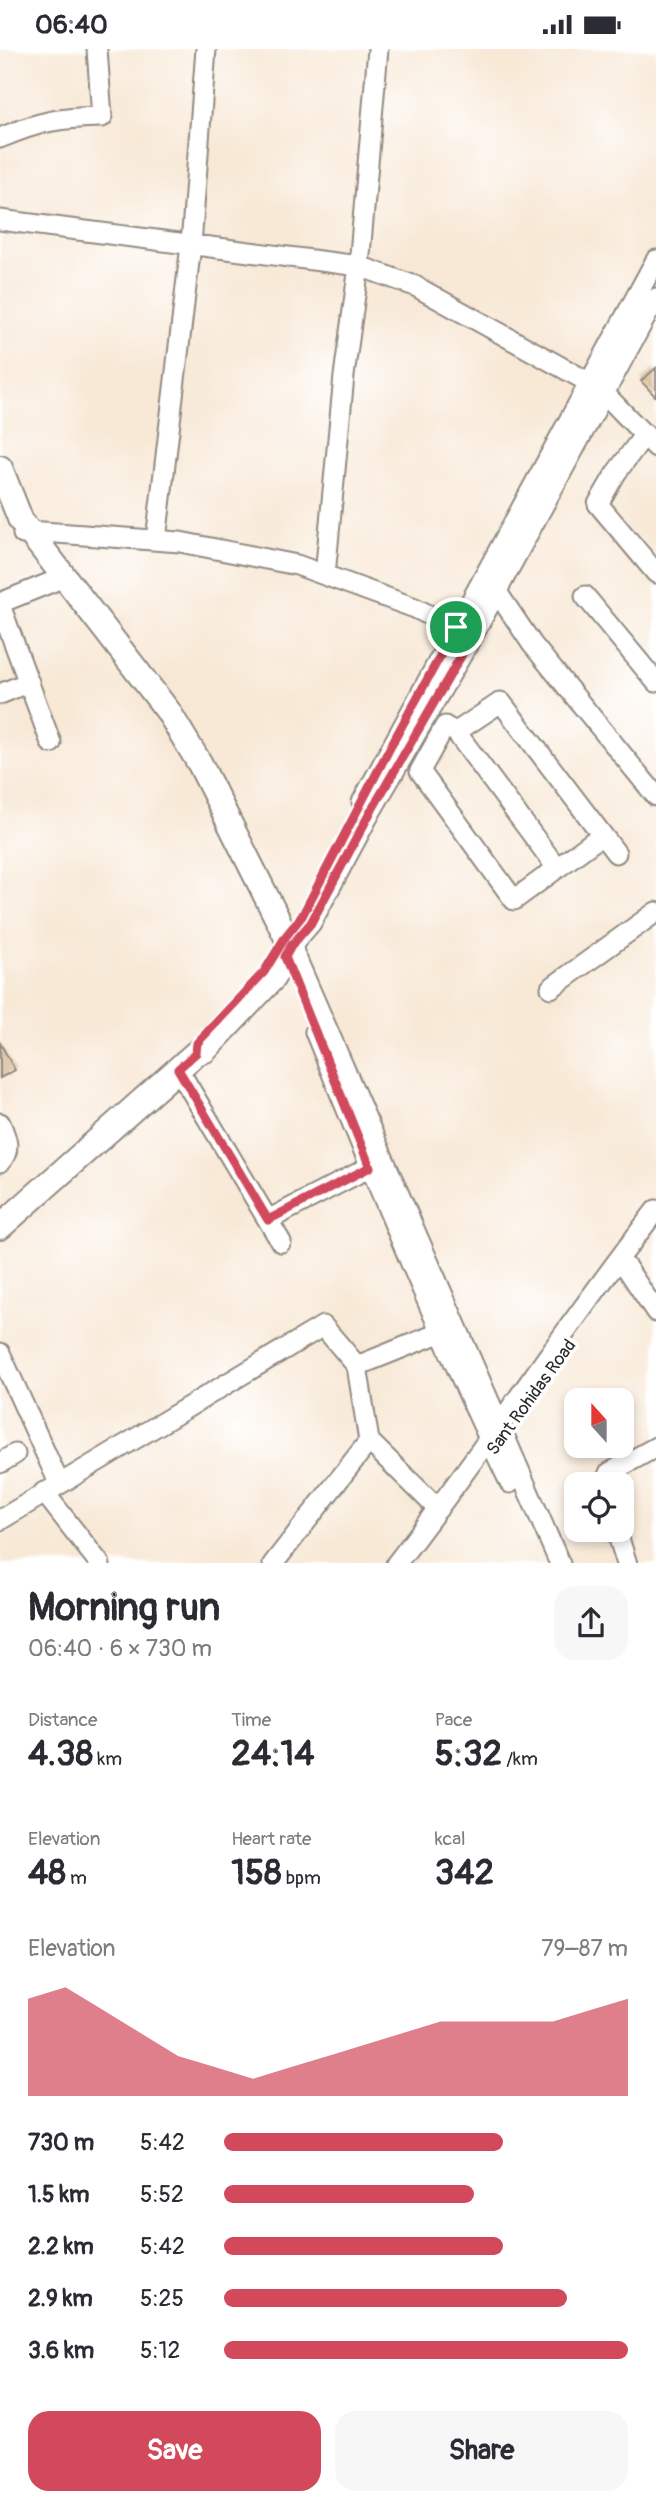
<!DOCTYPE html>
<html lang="en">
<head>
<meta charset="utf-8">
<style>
	body { margin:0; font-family:Pangolin,sans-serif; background:#f7f7f7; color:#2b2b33; height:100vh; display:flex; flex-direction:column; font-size:26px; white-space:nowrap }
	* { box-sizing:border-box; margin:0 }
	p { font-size:23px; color:#7c7c81 }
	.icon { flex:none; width:38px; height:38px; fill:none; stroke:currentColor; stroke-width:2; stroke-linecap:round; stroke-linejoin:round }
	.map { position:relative; height:1514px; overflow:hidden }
	.sheet { display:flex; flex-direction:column; background:#fff; flex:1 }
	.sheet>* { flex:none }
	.needle { width:46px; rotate:339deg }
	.fabs { position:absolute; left:564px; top:1339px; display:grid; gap:14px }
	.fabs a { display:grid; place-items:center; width:70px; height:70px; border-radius:14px; background:#fff; box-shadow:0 4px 10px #0003; font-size:35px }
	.pin { position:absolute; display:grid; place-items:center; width:60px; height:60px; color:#fff; margin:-30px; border:4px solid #fff; border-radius:50%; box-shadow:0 2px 7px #0007 }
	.round { display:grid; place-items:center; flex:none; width:74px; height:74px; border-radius:21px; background:#f7f7f7 }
	.summary { display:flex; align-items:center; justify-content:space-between; height:119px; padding:0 28px }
	h1 { font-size:38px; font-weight:700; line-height:52px }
	.stats { display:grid; grid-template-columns:repeat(3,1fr); gap:10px; height:119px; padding:7px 28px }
	.stats div { display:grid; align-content:center }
	.stats b { font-size:35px; font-weight:700 }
	.stats small { font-size:19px; font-weight:400 }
	.stats p { font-size:19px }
	.chart { height:196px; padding:14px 28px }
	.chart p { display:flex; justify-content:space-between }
	.chart svg { width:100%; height:126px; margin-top:7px; fill:#d1495b; opacity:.7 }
	.cta { display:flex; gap:14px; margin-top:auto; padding:14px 28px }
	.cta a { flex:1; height:80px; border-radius:21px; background:#d1495b; color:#fff; font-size:28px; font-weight:700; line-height:80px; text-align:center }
	.cta a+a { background:#f7f7f7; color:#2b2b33 }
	ul { padding:0 28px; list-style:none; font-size:23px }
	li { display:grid; grid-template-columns:112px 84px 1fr; align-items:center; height:52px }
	li i { height:18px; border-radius:9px; background:#d1495b }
	.status { display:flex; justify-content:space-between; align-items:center; height:49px; padding:0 35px; background:#fff; direction:ltr }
	.status svg { height:19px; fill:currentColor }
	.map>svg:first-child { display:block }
</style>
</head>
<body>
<div class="status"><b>06:40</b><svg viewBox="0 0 49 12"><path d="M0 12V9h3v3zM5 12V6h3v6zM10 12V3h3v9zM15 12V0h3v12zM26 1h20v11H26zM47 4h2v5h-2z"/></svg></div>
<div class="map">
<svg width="656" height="1515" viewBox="0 0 656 1515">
	<rect width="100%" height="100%" fill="#fff"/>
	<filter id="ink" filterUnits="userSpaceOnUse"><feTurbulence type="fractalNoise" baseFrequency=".0143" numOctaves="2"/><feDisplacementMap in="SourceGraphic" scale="14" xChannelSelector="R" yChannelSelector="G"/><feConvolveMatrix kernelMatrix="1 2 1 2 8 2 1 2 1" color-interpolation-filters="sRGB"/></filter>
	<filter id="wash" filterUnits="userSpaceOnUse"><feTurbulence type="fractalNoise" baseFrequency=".00686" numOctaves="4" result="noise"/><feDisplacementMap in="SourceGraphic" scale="28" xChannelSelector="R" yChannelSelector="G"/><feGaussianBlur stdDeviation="1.57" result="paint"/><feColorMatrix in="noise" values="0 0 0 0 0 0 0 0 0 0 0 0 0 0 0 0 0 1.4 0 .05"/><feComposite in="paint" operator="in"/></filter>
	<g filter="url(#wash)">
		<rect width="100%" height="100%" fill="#f8e9d7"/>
		<g id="blocks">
			<path fill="#d9b893" d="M656,319v29l-15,-16z
				M0,994l15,27 -15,8z"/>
		</g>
	</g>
	<g filter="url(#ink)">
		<use href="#blocks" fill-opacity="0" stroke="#928a81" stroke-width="2"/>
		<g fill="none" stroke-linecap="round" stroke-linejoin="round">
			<g stroke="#928a81" stroke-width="23">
				<path id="minor" d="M0,89c41,-17 58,-20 102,-21l-5,-68
					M0,171l359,46 56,20 175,97 13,9 53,55
					M645,385l-29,39 -18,31 58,69
					M23,485l6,-3 151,11 117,23 118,43 52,26
					M156,491l35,-295 15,-196
					M325,526l19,-199 15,-110 19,-217
					M497,543l35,52 124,152
					M585,547l71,86
					M0,554l57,-23
					M0,556l51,138
					M0,645l29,-12
					M445,677l-25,45 94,129 88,-65
					M446,678l10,5 101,136
					M456,683l45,-30 115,151
					M362,753l294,-542
					M551,939l105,-76
					M315,983c62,152 124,303 195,451
					M178,1020l103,173
					M0,1074c6,14 12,27 0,39
					M268,1171l102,-53
					M626,1218l30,45
					M0,1304l59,130
					M357,1317l12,75 69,68
					M0,1414l15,-9
					M605,1435l4,-11 47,-26
					M44,1443l56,72
					M0,1471l323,-194 34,40 82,-33
					M616,1480l11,35
					M273,1515l96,-123
					M396,1515c90,-116 170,-238 260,-354
					M560,1515l-269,-618 20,-23 59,-110 102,-176 184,-339"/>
			</g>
			<g stroke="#928a81" stroke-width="28">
				<path id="major" d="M0,419l21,53 147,190 32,53 91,182 -19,33 -67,71 -9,3 -196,174"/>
			</g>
			<use href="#minor" stroke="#fff" stroke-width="19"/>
			<use href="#major" stroke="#fff" stroke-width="24"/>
		</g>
	</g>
	<g fill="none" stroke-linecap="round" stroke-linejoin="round" filter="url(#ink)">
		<g stroke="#fff" stroke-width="14">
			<path id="route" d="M456,578l16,10 -102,176 -59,110 -20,23 -6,11 85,210 -102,53 -90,-151 18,-16 1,-10 67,-71 22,-36 16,-20 91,-174z"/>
		</g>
		<use href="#route" stroke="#d1495b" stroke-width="9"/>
	</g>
	<g text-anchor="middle" stroke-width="7" stroke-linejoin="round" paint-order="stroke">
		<g font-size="18" fill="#2b2b2b" stroke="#fff">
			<text transform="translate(531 1348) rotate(-54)" y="6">Sant Rohidas Road</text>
		</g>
	</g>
</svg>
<div class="fabs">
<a><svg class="needle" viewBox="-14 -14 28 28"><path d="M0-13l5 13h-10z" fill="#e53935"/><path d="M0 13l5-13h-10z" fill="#7c7c81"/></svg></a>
<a><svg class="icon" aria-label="locate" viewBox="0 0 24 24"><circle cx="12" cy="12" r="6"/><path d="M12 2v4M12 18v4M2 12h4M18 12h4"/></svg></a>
</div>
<div class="pin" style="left:456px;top:578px;background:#1e9e55"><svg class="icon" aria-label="arrive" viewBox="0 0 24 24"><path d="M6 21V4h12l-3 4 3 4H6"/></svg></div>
</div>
<section class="sheet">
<div class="summary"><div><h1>Morning run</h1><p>06:40 · 6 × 730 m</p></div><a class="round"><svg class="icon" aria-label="share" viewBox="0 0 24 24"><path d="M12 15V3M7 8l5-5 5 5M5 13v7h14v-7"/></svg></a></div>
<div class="stats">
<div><p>Distance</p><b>4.38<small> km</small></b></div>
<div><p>Time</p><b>24:14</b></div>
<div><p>Pace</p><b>5:32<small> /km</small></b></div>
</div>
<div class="stats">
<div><p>Elevation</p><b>48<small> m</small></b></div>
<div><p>Heart rate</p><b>158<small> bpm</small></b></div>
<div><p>kcal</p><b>342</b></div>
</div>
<div class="chart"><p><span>Elevation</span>79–87 m</p>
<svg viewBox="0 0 160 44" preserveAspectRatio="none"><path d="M0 44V10L10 6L20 14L30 22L40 30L50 34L60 38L70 34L80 30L90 26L100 22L110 18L120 18L130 18L140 18L150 14L160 10V44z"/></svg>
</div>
<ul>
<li><b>730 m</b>5:42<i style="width:69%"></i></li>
<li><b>1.5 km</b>5:52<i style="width:62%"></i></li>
<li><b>2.2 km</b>5:42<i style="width:69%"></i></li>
<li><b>2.9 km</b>5:25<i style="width:85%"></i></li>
<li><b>3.6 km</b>5:12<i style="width:100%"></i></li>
</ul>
<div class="cta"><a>Save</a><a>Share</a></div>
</section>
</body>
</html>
